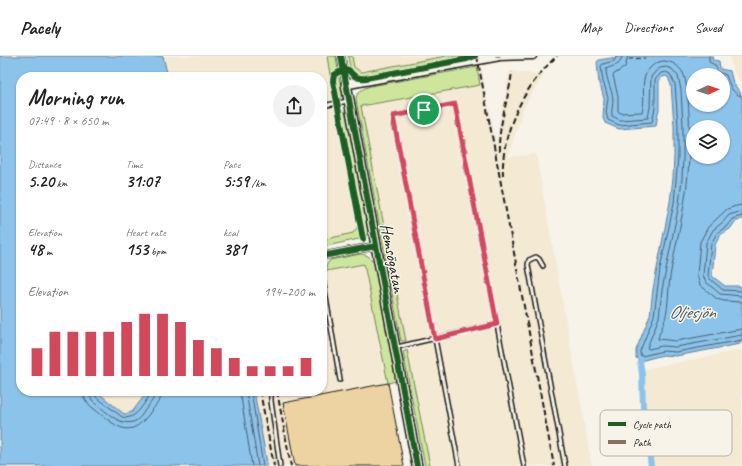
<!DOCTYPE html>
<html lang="en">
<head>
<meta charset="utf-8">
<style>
	body { margin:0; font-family:Caveat,sans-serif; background:#f2f2f2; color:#222; height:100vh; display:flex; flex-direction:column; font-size:15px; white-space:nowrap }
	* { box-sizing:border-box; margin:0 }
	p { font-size:13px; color:#767676 }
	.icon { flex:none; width:22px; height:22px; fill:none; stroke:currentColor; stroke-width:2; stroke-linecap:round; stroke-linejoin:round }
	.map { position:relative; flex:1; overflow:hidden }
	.panel { position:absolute; left:16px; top:16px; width:311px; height:324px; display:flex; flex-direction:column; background:#fff; border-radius:16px; box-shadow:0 1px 3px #0004 }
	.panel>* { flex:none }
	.needle { width:26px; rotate:87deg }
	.fabs { position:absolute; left:686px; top:12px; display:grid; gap:8px }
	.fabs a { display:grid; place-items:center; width:44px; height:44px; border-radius:50%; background:#fff; box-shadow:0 1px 3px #0004; font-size:20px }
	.pin { position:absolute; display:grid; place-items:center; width:34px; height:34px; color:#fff; margin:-17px; border:2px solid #fff; border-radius:50%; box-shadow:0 1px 4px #0007 }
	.round { display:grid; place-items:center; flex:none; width:42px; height:42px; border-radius:21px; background:#f2f2f2 }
	.headline { display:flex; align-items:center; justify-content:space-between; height:68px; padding:0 12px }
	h1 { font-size:22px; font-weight:700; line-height:30px }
	.figures { display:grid; grid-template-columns:repeat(3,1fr); gap:6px; height:68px; padding:4px 12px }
	.figures div { display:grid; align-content:center }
	.figures b { font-size:17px; font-weight:700 }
	.figures small { font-size:11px; font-weight:400 }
	.figures p { font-size:11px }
	.chart { height:112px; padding:8px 12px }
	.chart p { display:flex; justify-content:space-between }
	.chart svg { width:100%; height:72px; margin-top:4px; stroke:#d1495b; stroke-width:6 }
	header { display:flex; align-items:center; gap:24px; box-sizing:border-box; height:56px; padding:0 20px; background:#fff; border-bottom:1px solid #e0e0e0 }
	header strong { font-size:19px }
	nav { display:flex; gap:22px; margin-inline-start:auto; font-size:14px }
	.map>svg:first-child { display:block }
</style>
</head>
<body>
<header>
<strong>Pacely</strong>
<nav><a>Map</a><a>Directions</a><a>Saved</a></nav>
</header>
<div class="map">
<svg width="742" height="410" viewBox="0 0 742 410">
	<rect width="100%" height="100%" fill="#f7f3e8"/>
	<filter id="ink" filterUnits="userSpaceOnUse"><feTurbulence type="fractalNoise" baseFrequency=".025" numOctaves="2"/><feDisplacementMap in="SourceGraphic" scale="8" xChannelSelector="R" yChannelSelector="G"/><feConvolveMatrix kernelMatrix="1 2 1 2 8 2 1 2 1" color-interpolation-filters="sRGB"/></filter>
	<g filter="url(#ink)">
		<path fill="#f4e9d3" d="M163,0h164l8,44 -13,2v-25h-154z
			M352,0h94l-85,16 -7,-5z
			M474,0h5l17,88 4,-25 6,-26 3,-22 35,4 -13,20 -8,15 -13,40 -1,7 27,-3 56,312h-162l-23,-116 6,-2 -2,-7h-5l-45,-235 119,-21z
			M733,0h9v28l-9,-12 -3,-15z
			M337,52l22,117 -6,8 -31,7v-130z
			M364,208l40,202h-137v-3l-13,-72h68v-119z
			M742,294v116h-88l-6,-36 -4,-61z
			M96,335h52l-16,21 -8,2z"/>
		<path fill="#cde69c" stroke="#74815c" d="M327,0h9l2,15 -5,3 -2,7z
			M348,0h4l2,11 7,5 85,-16h24l-108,21c-11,-2 -13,-12 -14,-21z
			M477,11l3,18 -119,21 45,235h-5l-45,-241c0,-8 7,-12 15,-14z
			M338,18l5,19 -2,5 -3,1 -4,-20 1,-3z
			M339,53l6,3 3,10 20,107 -1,6 -2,4 -1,-2z
			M359,169l2,11 -2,3 -37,8v-7l31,-7z
			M360,198c7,0 12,4 15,11l22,116 -9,2 -24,-119 -38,7v-5l4,-6z
			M407,294l23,116h-5l-22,-114z"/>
		<path fill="#8cc3ea" stroke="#5f8098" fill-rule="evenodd" d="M0,0h163l5,21h-147v314h75l28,23 8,-2 16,-21h106l13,72v3h-267z
			M623,0h90l-1,4 7,1 1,8 10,2 3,12 7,9 2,9v118l-7,3 -5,7 -10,6 -5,10 -3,31 13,10h12l5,1v53h-1l-1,4 -64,12 -13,-1 -23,6 -4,-3v-8l14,-35 3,-26 17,-87 3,-24 1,-22v-30l-3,-41 -3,-8c-4,-2 -7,1 -9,4v29l-1,3 -2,13 -37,3 -14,-6 -2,-5 1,-19 -3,-11 -2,-4 -2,-22 2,-2zM693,19h30v30h-30zM693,71h30v30h-30z"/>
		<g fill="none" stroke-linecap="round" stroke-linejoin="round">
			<path stroke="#495f6e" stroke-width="1" d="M617,0l-3,5 -11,3 -2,2 2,16 2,5 3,11 -2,14 2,8 11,5 33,-3 3,-14v-28l6,-7 5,-1 4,2 5,10 3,41v32l-4,46 -14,66 -6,47 -14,35v4l2,1 21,-5 13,1 66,-12
				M622,0c-1,11 -9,9 -16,13 0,11 6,20 7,30 0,6 -2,12 -1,17l8,4 28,-2 2,-11 1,-30 4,-5 5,-4 6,-1 6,2 6,7 3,14 2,36v31l-1,22 -3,25 -17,86 -3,27 -12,31 2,1 13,-3 14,1 66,-12
				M628,0l-3,11 -12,8 5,22v14l2,2 22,-1c4,-12 -1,-25 3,-36 3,-8 10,-14 18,-15 9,0 16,5 20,12 7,14 7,67 6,84 -1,39 -11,76 -18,114 -3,15 -2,34 -6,48 -2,7 -6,14 -7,20l18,2 66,-12
				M709,0v6l6,3 3,7 8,3c3,8 6,20 16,21
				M742,149l-6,1 -9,3 -19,18 -8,15 -3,33 3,10 17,14 7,2 18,1
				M742,155l-13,4 -6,7 -10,8 -7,13 -3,32 3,7 14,12 22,2
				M742,160l-10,3 -5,7 -10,7 -6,11 -3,31 2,4 13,11 19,1
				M83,335c0,11 8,15 16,22 23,18 33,25 53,-3 5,-6 10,-11 10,-19
				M89,335v4l3,5c12,9 29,30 45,20 4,-3 6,-7 8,-10 5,-6 10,-12 11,-19
				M94,335l1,5 27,21c14,4 21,-13 28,-22l1,-4
				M240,335l12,75
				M246,335l12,75
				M251,335l12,75"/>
			<path stroke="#8cc3ea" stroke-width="6" d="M640,305l2,13 1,32 8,60"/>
		</g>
		<path fill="#edd3a2" stroke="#1c1c1c" d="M388,327l16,83h-109l-12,-63z"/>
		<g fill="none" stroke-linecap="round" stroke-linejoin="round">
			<g stroke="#1c1c1c" stroke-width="6">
				<path id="lane" d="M322,50l26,-5
					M543,210l-4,-7 -3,-2 -7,3 -1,5 37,201
					M322,218l18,106
					M397,291l100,-23
					M271,335v10l9,65
					M459,410l-66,-350 62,-12 69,362"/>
			</g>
			<g stroke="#1c1c1c" stroke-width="9">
				<path id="street" d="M341,0l5,28
					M498,1l35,-1
					M322,200l54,-10"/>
			</g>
			<g stroke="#1c1c1c" stroke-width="12">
				<path id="secondary" d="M417,410l-71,-382 151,-28"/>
			</g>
			<path stroke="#1c1c1c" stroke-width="1" stroke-dasharray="4 3" stroke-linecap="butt" d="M629,3l16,-1"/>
			<use href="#lane" stroke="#f7f3e8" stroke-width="3"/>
			<use href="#street" stroke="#f7f3e8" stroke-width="6"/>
			<use href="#secondary" stroke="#f7f3e8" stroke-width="9"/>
			<path stroke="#1c1c1c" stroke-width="2" stroke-dasharray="6 3" stroke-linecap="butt" d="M477,0l77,410
				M499,96c-1,-27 10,-54 13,-80
				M503,120c-2,-45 21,-90 54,-120
				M260,335l14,75
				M277,335l14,75"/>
			<path stroke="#8d6e63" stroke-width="5" stroke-dasharray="10 5" stroke-linecap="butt" d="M498,1v-1"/>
			<g stroke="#f7f3e8" stroke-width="8">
				<path id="cycleway" d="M341,0l76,410
					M363,183l-30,-158 1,-6 5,-3 10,-2c4,7 10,9 17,8l101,-19 8,-3
					M322,200l54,-10"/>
			</g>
			<use href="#cycleway" stroke="#1b5e20" stroke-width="6"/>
		</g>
	</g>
	<g fill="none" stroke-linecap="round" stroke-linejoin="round" filter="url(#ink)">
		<g stroke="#fff" stroke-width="8">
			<path id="route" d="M455,48l42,220 -62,15 -42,-223z"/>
		</g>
		<use href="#route" stroke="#d1495b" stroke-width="5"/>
	</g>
	<g text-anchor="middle" stroke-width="3" stroke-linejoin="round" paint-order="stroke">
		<g font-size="17" fill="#1c1c1c" stroke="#f7f3e8">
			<text transform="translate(393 202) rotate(79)" y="6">Hemsögatan</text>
		</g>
		<g font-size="18" font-style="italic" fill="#435664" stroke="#f7f3e8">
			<text x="692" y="262">Oljesjön</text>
		</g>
	</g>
	<rect x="600" y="354" width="132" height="46" rx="6" fill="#f7f3e8" stroke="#b5b2ab" stroke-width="1"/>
	<rect x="608" y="366" width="18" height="4" fill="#1b5e20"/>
	<rect x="608" y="384" width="18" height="4" fill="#8d6e63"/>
	<g font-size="11" fill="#1c1c1c">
		<text x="633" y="372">Cycle path</text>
		<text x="633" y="390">Path</text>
	</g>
</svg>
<div class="fabs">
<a><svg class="needle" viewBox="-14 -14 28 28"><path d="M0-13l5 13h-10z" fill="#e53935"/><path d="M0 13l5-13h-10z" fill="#767676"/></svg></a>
<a><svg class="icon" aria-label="layers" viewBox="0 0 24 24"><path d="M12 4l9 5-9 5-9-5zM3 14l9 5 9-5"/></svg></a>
</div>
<div class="pin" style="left:424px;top:54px;background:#1e9e55"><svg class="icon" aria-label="arrive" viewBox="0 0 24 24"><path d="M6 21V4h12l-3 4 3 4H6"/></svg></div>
<section class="panel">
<div class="headline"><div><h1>Morning run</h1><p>07:49 · 8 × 650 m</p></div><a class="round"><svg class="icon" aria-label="share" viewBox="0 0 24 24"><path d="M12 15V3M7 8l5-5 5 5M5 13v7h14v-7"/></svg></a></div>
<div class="figures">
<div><p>Distance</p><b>5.20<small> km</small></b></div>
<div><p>Time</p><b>31:07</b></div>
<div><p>Pace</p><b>5:59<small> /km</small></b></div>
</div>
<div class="figures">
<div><p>Elevation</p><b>48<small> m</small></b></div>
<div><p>Heart rate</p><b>153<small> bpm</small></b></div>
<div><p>kcal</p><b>381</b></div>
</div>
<div class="chart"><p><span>Elevation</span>194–200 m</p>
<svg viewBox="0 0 160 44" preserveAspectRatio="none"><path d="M5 44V27M15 44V17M25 44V17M35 44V17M45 44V17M55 44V11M65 44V6M75 44V6M85 44V11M95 44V22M105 44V27M115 44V33M125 44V38M135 44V38M145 44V38M155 44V33"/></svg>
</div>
</section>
</div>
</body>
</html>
